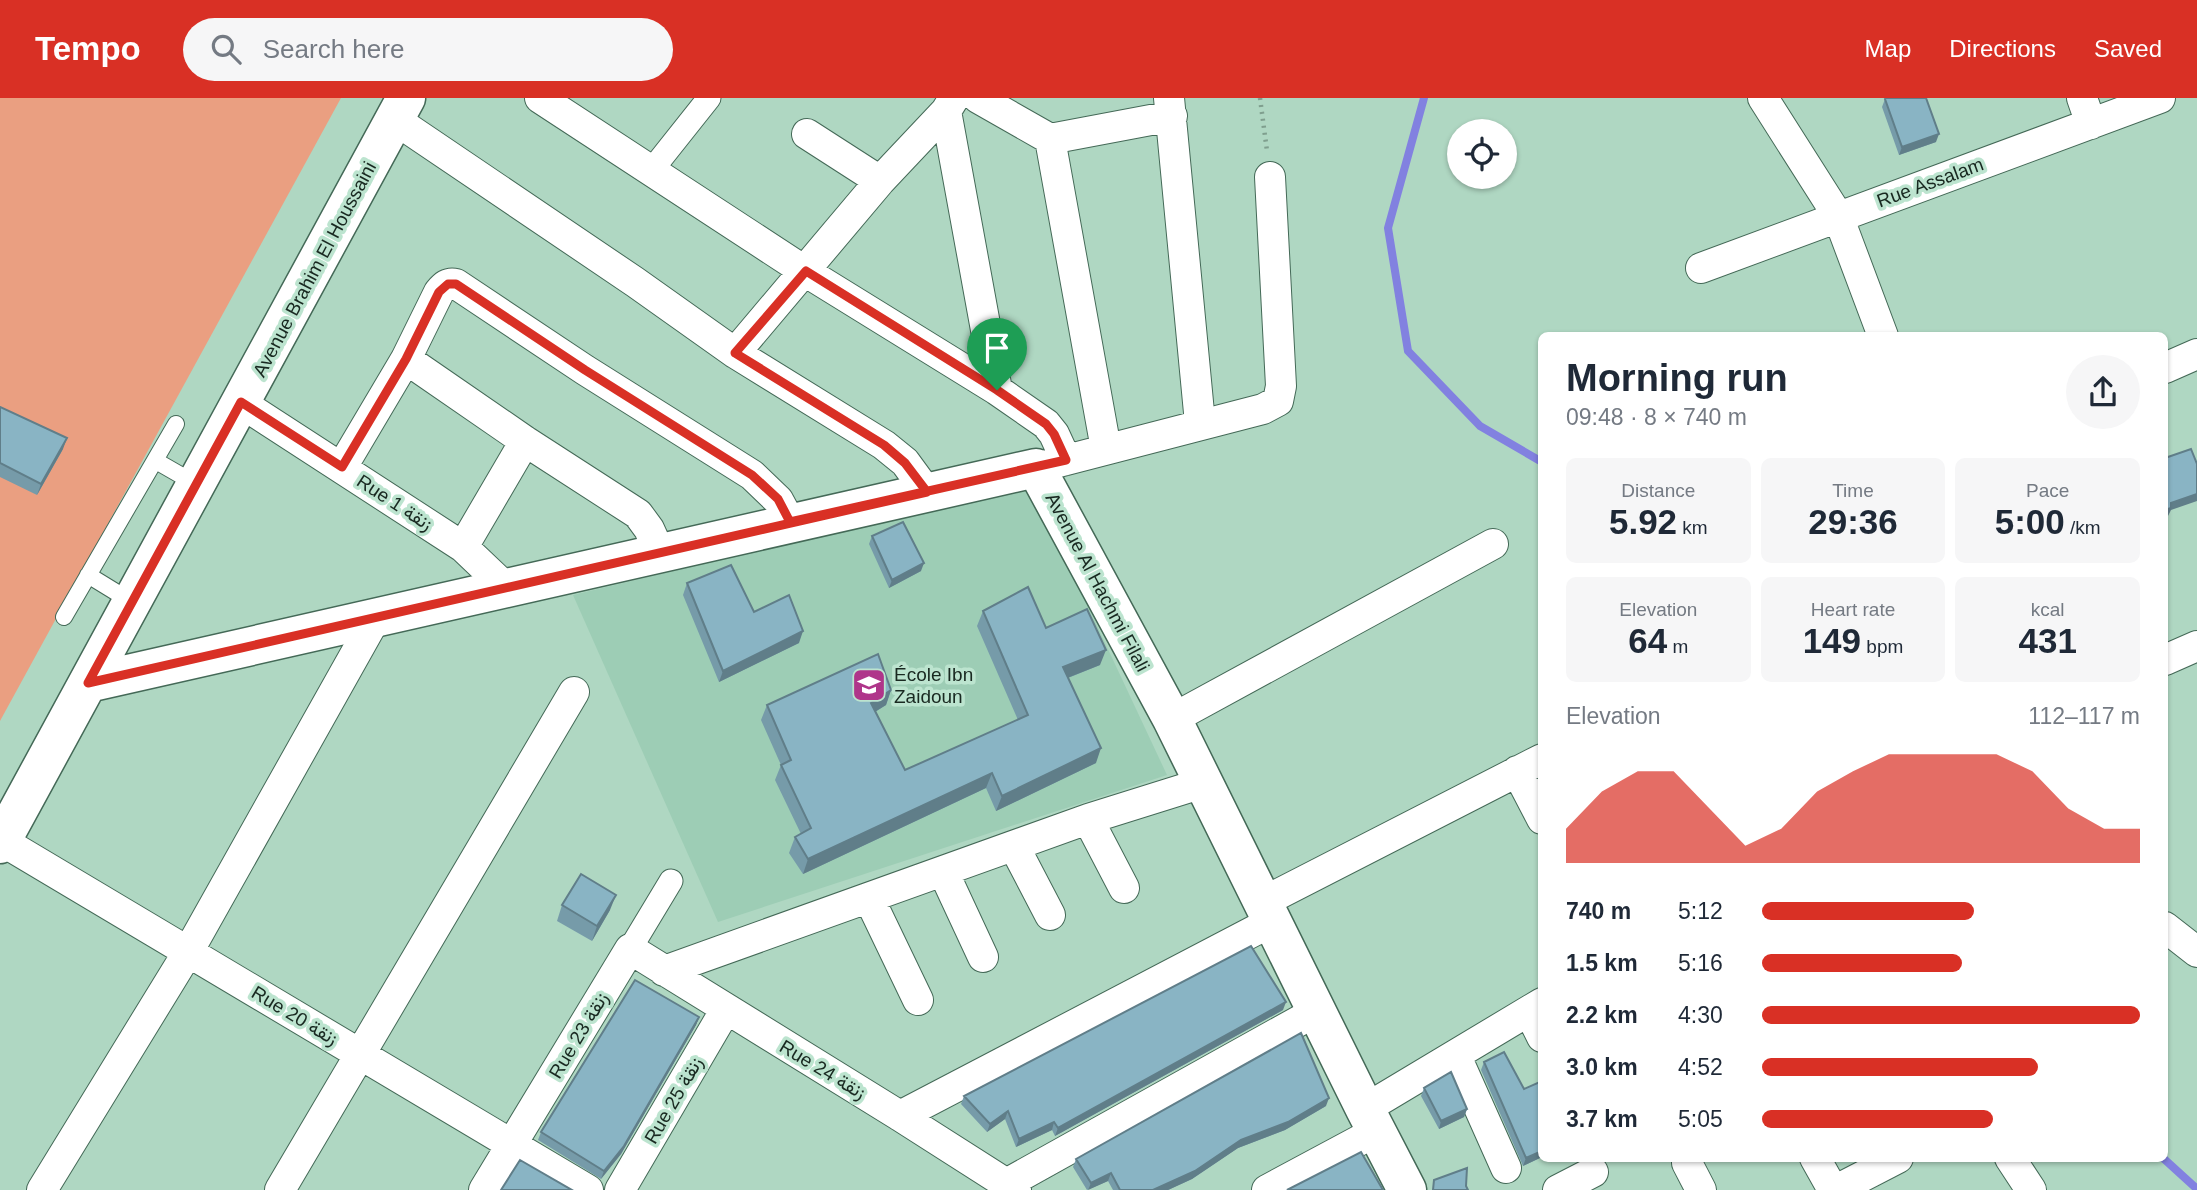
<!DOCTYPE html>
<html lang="en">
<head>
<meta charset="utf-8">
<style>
	body { margin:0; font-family:Arial,Vazirmatn,sans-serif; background:#f6f6f7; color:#1f2937; height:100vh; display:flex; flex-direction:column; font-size:26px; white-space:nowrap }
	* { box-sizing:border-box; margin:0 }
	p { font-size:23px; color:#747a83 }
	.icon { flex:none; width:38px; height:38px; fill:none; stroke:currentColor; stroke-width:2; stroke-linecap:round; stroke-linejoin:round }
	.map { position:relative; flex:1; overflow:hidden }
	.details { position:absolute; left:1538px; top:234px; width:630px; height:830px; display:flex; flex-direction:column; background:#fff; border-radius:10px; box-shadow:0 2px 5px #0004 }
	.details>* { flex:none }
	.fabs { position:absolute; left:1447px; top:21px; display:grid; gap:14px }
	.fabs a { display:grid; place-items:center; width:70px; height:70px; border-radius:50%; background:#fff; box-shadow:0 2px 5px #0004; font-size:35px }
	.pin { position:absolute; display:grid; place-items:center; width:60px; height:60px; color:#fff; margin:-72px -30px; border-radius:50% 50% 50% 0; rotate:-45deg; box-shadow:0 0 7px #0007 }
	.pin .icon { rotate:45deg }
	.round { display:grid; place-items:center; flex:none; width:74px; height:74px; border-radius:37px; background:#f6f6f7 }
	.summary { display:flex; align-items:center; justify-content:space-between; height:119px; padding:0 28px }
	h1 { font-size:38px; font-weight:800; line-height:52px }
	.figures { display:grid; grid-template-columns:repeat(3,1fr); gap:10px; height:119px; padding:7px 28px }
	.figures div { display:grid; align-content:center; border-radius:10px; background:#f6f6f7; text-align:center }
	.figures b { font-size:35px; font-weight:800 }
	.figures small { font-size:19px; font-weight:400 }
	.figures p { font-size:19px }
	.chart { height:196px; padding:14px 28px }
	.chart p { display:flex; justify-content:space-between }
	.chart svg { width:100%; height:126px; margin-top:7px; fill:#d93025; opacity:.7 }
	ul { padding:0 28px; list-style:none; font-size:23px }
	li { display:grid; grid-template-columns:112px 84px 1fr; align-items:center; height:52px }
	li i { height:18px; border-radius:9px; background:#d93025 }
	header { display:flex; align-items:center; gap:42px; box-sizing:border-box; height:98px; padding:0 35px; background:#d93025; color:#fff }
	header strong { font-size:33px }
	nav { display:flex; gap:38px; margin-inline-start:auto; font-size:24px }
	.search { width:490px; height:63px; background:#f6f6f7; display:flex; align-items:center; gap:18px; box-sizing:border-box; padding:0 24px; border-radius:38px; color:#747a83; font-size:26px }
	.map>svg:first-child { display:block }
</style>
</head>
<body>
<header>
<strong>Tempo</strong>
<div class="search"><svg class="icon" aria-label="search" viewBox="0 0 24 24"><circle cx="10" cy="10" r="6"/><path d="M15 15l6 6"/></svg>Search here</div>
<nav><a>Map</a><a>Directions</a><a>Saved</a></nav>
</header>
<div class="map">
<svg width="2197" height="1092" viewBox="0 0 2197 1092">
	<rect width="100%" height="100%" fill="#afd7c2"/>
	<path fill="#9dcdb5" d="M1031,387l136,290 -449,147 -145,-327z"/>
	<path fill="#ea9f81" d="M0,0h341l-341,623z"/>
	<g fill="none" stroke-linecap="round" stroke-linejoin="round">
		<path stroke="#8281e0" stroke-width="8" d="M1424,0l-36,130 20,123 72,75 62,36
			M2163,1060l34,31"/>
		<g stroke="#446957" stroke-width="18">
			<path id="service" d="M156,363l40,23
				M88,477l44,27
				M64,519l112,-193"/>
		</g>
		<g stroke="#446957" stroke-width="25">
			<path id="pedestrian" d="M651,73l58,-73
				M630,851l41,-68"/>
		</g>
		<g stroke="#446957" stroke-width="32">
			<path id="minor" d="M540,0l266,174 191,118 49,34 8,10 12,26
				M978,0l72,41 122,-23
				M1169,0l31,325
				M1763,0l75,118 45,120
				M2082,0l9,26
				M946,13l51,279
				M394,21l241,163 100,71 149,92 21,17 22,30
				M807,36l73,47
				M1050,41l56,310
				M1701,170l459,-170
				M735,255l145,-172 66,-70 8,-13
				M406,261l119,82 113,73 11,15 11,24
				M2165,270l32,-14
				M241,305l222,144 43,41
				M1047,367l216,-56 15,-8 3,-15 -11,-209
				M342,369l64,-108 33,-67c5,-6 9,-10 17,-8l129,86 167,105 26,25 12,22
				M463,449l62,-106
				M2165,562l32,-14
				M1172,621l321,-175
				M1517,673l25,48
				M1088,721l36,69
				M2,743l586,349
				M1014,748l36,69
				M943,773l40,86
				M869,800l49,102
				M1263,804l279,-143
				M2165,829l32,25
				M664,873l424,-152 115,-36
				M1529,913l13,26
				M1456,958l50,112
				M1365,1011l177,-106
				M900,1018l373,-195
				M1815,1060l18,32
				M2010,1060l21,32
				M1687,1065l14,27
				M42,1092l146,-238 187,-333
				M280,1092l294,-498
				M484,1092l146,-241 270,167 116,74
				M620,1092l106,-181
				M1003,1092l3,-6 311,-173
				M1267,1092l110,-59
				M1558,1092l35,-18
				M1836,1092l62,-32"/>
		</g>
		<g stroke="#446957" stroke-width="41">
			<path id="tertiary" d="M88,585l948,-215 136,251 193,390 42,81
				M0,746l406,-746"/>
		</g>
		<path stroke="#7f9f8e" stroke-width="4.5" stroke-dasharray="2 5" stroke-linecap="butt" d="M1260,0l7,53"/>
		<use href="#service" stroke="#fff" stroke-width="16"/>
		<use href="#pedestrian" stroke="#fff" stroke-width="23"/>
		<use href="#minor" stroke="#fff" stroke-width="30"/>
		<use href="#tertiary" stroke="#fff" stroke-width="38"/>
	</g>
	<path fill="#769ba9" d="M1885,1l51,43 -37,13 -17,-48z
		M0,309l63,42 -26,46 -37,-18z
		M872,438l49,35 -32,17 -20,-44z
		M687,485l67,29 45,31 -80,39 -36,-87z
		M983,513l63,17 54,37 -32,13 28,85 -100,48 -10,-23 -183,86 -14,-21 6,-16 6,-3 -26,-54 6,-15 -20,-45 6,-15 124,-15 -5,15 -11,7 30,58 113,-50 -41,-94z
		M562,807l48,5 -18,31 -35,-20z
		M1283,912l-228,126 -3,-6 -36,17 -11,-28 -18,13 -26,-28 3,-8z
		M699,919l-3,8 -75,129 -20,25 -63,-39 3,-8z
		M1484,964l58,95 -19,9 -42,-96z
		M1424,990l43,21 -3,8 -25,12 -18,-33z
		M1326,1008l-41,24 -47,18 -46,31 -24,11h-55l-5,-9 -21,9 -14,-23 3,-8z"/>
	<path fill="#607e89" d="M1939,36l-3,8 -37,13 3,-8z
		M67,340l-4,11 -26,46 4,-11z
		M2197,396v7l-26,9 -3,6 -3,1v-7l6,-7z
		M924,465l-3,8 -32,17 3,-8z
		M803,533l-4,12 -80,39 4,-11z
		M1106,552l-6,15 -43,17 6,-15z
		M891,592l-5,15 -21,13 6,-15z
		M1101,650l-5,15 -100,48 6,-15z
		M992,675l-6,15 -183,86 5,-15z
		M616,797l-6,15 -18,31 5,-15z
		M1286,904l-3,8 -228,126 3,-8z
		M699,919l-3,8 -75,129 -20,25 3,-8z
		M1329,1000l-3,8 -41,24 -47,18 -46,31 -24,11h-15l88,-50z
		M1467,1011l-3,8 -25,12 2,-8z
		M1008,1013l-3,8 -18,13 3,-8z
		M1054,1024l-2,8 -36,17 3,-8z
		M1542,1053v6l-19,9 3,-8z
		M1111,1075l-3,8 -20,9 3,-7z"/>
	<path fill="#89b4c4" stroke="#607e89" stroke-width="2" d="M1886,0h40l13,36 -37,13 -17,-48z
		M0,309l67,31 -26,46 -41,-21z
		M2191,351l6,15v30l-26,9v5l-6,2v-52z
		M903,424l21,41 -32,17 -20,-44z
		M731,467l23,47 35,-17 14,36 -80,40 -36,-88z
		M1028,489l18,41 41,-19 19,41 -43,17 38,81 -99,48 -10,-23 -184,86 -13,-22 16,-9 -30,-63 10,-5 -24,-55 111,-51 13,36 -20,13 34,67 123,-55 -45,-104z
		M581,776l35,21 -19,31 -35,-21z
		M1251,848l35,56 -228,126 -4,-6 -35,17 -11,-28 -18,13 -26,-28z
		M635,882l64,37 -75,129 -20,25 -63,-39z
		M1301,935l28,65 -41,24 -47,18 -46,31 -42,19h-33l-9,-17 -20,10 -15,-24z
		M1504,954l20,37 18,-8v70l-16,7 -42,-96z
		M1451,974l16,37 -26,12 -17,-33z
		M1361,1054l22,38h-96z
		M520,1062l52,30h-71z
		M1467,1070l-1,18 2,4h-35l1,-10z"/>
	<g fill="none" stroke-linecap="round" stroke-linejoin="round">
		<g stroke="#fff" stroke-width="14">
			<path id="route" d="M997,292l-191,-119 -71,82 149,92 21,18 22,29 -839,191 153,-281 101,65 64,-108 33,-67 9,-8h8l129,86 167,105 26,24 12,23 276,-62 -12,-26 -8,-10 -49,-34"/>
		</g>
		<use href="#route" stroke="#d93025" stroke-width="9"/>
	</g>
	<defs>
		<g id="school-square" transform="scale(1.75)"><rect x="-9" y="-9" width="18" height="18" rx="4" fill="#af358a" stroke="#bce4cf"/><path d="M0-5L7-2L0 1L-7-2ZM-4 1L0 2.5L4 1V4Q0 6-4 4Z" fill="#fff"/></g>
	</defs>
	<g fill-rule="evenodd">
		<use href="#school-square" x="869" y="587"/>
	</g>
	<g text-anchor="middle" stroke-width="7" stroke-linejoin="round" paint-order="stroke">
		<g font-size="19" fill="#192921" stroke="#bce4cf">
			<text transform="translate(1930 84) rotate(-20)" y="7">Rue Assalam</text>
			<text transform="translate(314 171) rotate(-62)" y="7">Avenue Brahim El Houssaini</text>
			<text transform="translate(395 404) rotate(33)" y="7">Rue 1 زنقة</text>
			<text transform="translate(1098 484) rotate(62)" y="7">Avenue Al Hachmi Filali</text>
			<text transform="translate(295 917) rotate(31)" y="7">Rue 20 زنقة</text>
			<text transform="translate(578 937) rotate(-59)" y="7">Rue 23 زنقة</text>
			<text transform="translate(823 971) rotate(31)" y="7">Rue 24 زنقة</text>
			<text transform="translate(673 1002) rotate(-60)" y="7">Rue 25 زنقة</text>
		</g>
		<g font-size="19" fill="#192921" stroke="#bce4cf" text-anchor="start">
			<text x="894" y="583">École Ibn<tspan x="894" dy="22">Zaidoun</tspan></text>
		</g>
	</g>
</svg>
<div class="fabs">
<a><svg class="icon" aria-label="locate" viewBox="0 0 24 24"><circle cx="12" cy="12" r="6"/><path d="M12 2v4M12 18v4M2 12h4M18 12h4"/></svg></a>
</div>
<div class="pin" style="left:997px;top:292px;background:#1e9e55"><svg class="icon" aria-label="arrive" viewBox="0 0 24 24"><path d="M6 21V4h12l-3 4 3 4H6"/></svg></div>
<section class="details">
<div class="summary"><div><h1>Morning run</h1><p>09:48 · 8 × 740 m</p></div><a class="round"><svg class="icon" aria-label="share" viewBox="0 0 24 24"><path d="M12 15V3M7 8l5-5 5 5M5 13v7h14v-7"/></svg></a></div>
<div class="figures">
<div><p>Distance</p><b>5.92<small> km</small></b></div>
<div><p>Time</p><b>29:36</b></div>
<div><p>Pace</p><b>5:00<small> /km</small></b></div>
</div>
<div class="figures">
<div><p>Elevation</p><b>64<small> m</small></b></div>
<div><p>Heart rate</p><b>149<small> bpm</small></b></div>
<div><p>kcal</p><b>431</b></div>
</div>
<div class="chart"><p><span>Elevation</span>112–117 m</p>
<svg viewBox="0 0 160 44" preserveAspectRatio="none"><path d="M0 44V32L10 19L20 12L30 12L40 25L50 38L60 32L70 19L80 12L90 6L100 6L110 6L120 6L130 12L140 25L150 32L160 32V44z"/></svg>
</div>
<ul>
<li><b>740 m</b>5:12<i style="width:56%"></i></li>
<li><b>1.5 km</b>5:16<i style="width:53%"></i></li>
<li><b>2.2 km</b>4:30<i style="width:100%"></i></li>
<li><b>3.0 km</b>4:52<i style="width:73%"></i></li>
<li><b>3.7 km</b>5:05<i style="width:61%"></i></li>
</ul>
</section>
</div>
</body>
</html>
